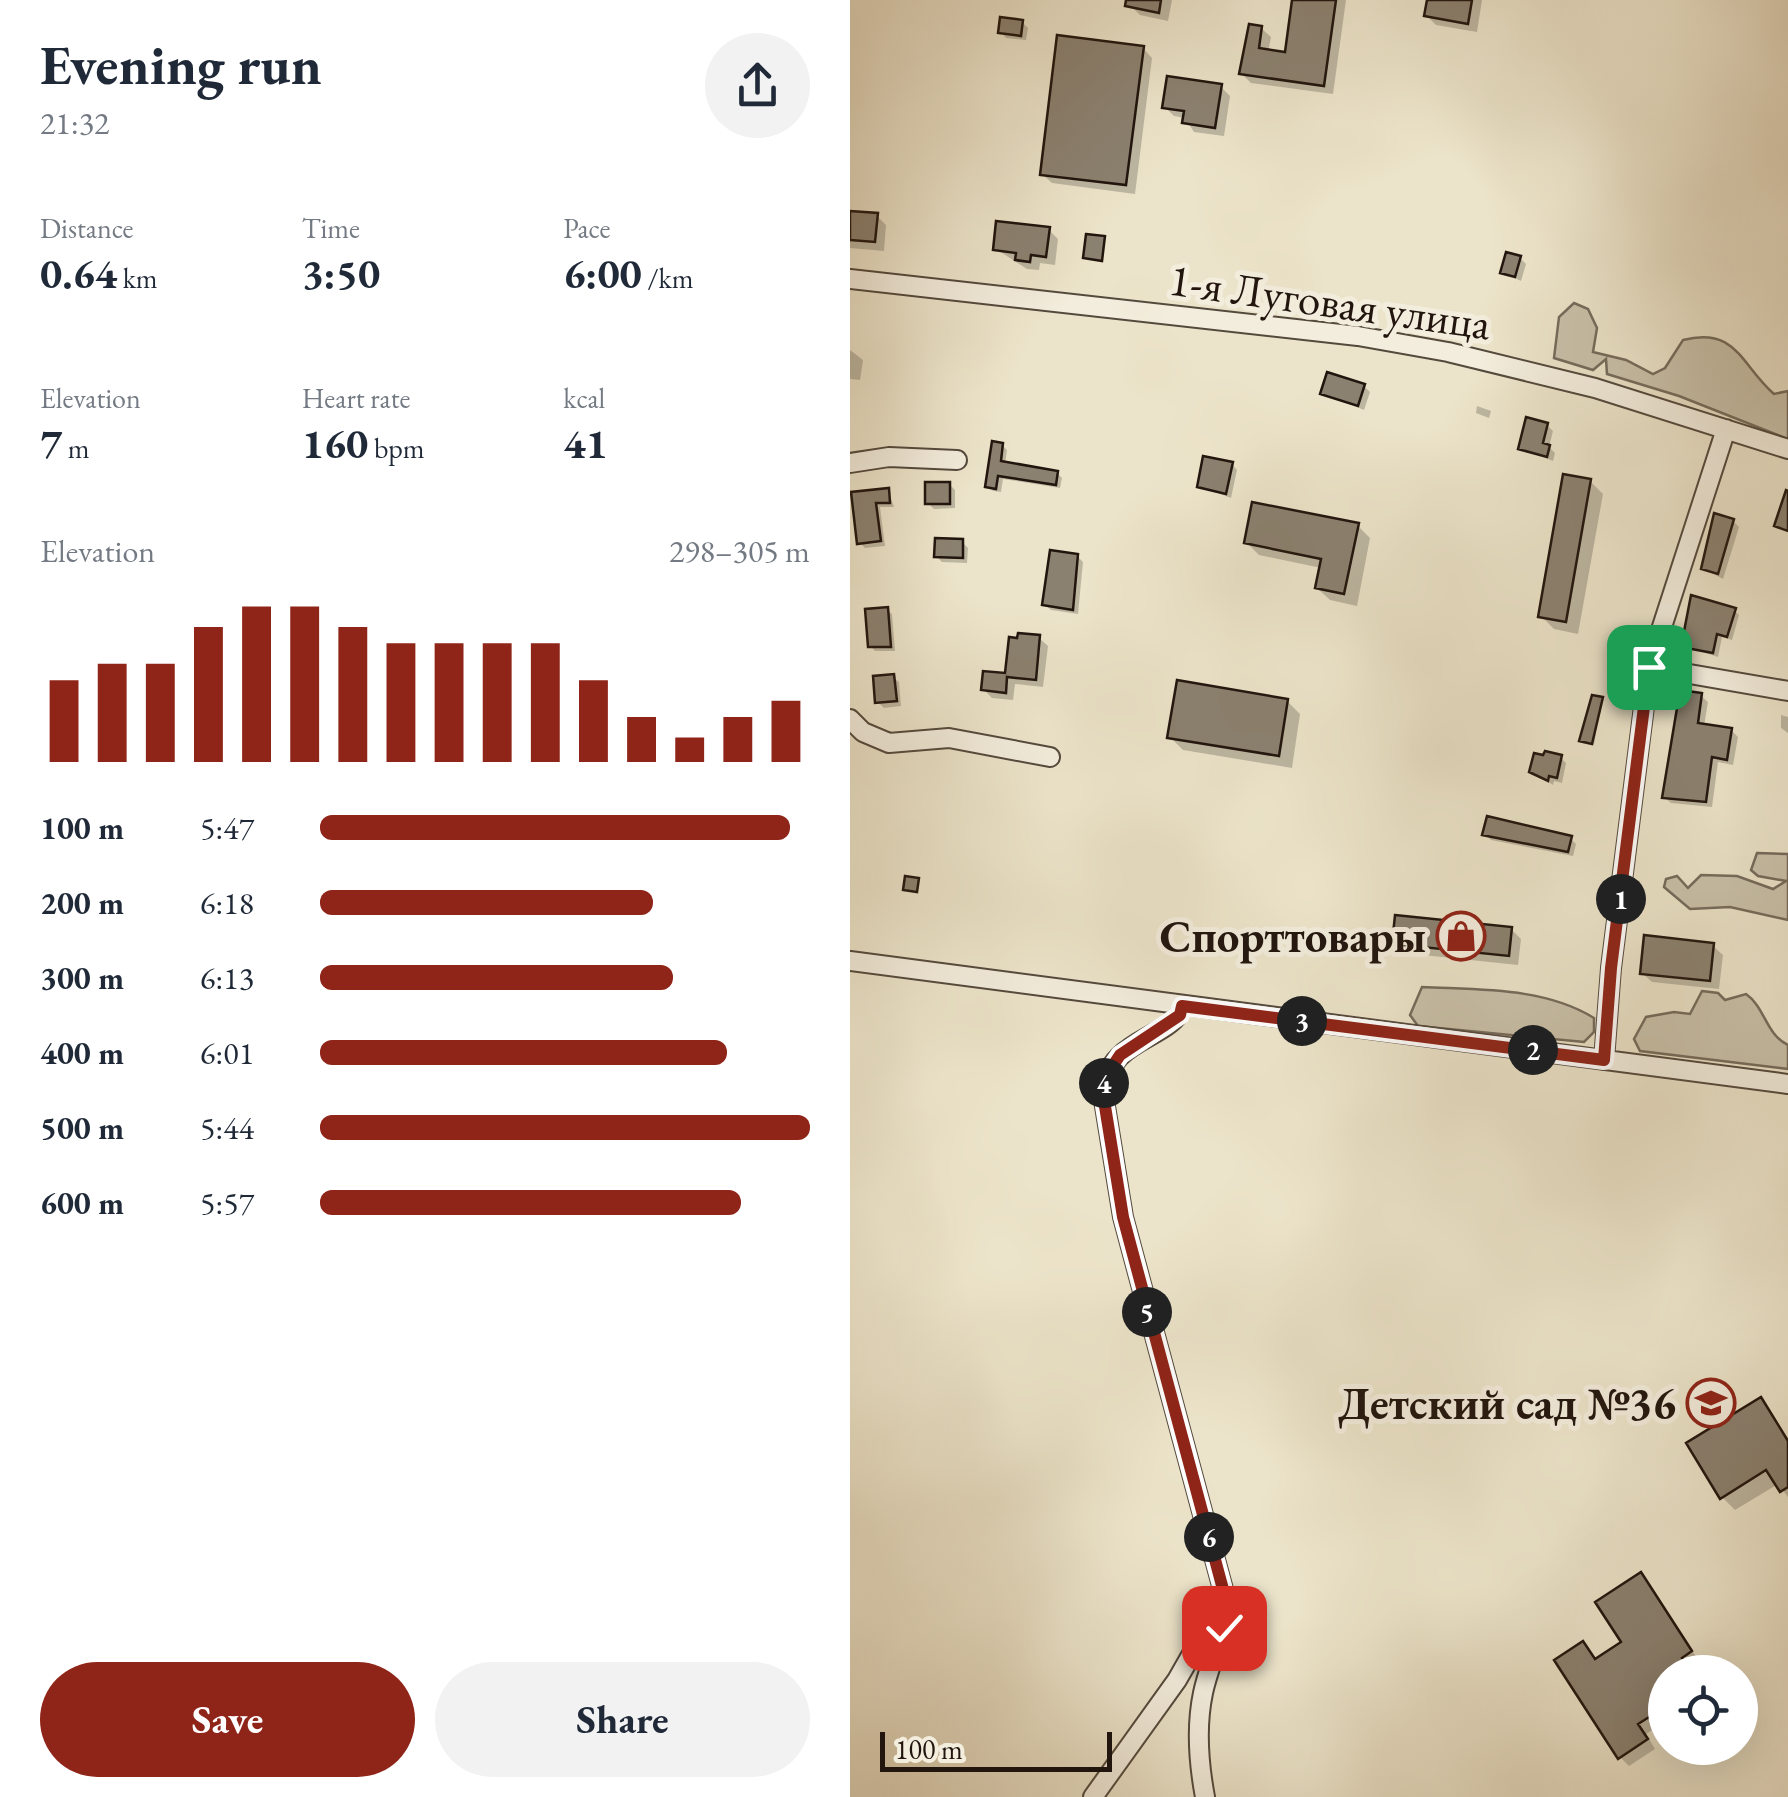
<!DOCTYPE html>
<html lang="en">
<head>
<meta charset="utf-8">
<style>
	body { margin:0; font-family:"EB Garamond",serif; background:#f2f2f3; color:#1f2937; height:100vh; display:flex; flex-direction:column; font-size:38px; white-space:nowrap }
	* { box-sizing:border-box; margin:0 }
	p { font-size:32px; color:#747a83 }
	.icon { flex:none; width:55px; height:55px; fill:none; stroke:currentColor; stroke-width:2; stroke-linecap:round; stroke-linejoin:round }
	.map { position:relative; flex:1; overflow:hidden }
	.sheet { display:flex; flex-direction:column; background:#fff; width:850px }
	.sheet>* { flex:none }
	.tools { position:absolute; left:798px; top:1655px; display:grid; gap:20px }
	.tools a { display:grid; place-items:center; width:110px; height:110px; border-radius:50%; background:#fff; box-shadow:0 10px 40px #0002; font-size:50px }
	.scale { position:absolute; left:30px; bottom:25px; width:232px; box-sizing:border-box; padding-left:10px; border:5px solid #21150e; border-top:0; font-size:28px; line-height:35px; white-space:nowrap; color:#21150e; -webkit-text-stroke:8px #f3eddd; paint-order:stroke }
	.pin { position:absolute; display:grid; place-items:center; width:85px; height:85px; color:#fff; margin:-42px; border-radius:20px; box-shadow:0 5px 15px #0006 }
	.km { position:absolute; width:50px; height:50px; margin:-25px; border-radius:50%; background:#222; color:#fff; font-size:28px; line-height:50px; text-align:center }
	.round { display:grid; place-items:center; flex:none; width:105px; height:105px; border-radius:52px; background:#f2f2f3 }
	.headline { display:flex; align-items:center; justify-content:space-between; height:170px; padding:0 40px }
	h1 { font-size:55px; font-weight:700; line-height:75px }
	.figures { display:grid; grid-template-columns:repeat(3,1fr); gap:15px; height:170px; padding:10px 40px }
	.figures div { display:grid; align-content:center }
	.figures b { font-size:42px; font-weight:700 }
	.figures small { font-size:28px; font-weight:400 }
	.figures p { font-size:28px }
	.chart { height:280px; padding:20px 40px }
	.chart p { display:flex; justify-content:space-between }
	.chart svg { width:100%; height:180px; margin-top:10px; stroke:#8f2418; stroke-width:6 }
	.button { display:flex; gap:20px; margin-top:auto; padding:20px 40px }
	.button a { flex:1; height:115px; border-radius:60px; background:#8f2418; color:#fff; font-size:40px; font-weight:700; line-height:115px; text-align:center }
	.button a+a { background:#f2f2f3; color:#1f2937 }
	ul { padding:0 40px; list-style:none; font-size:32px }
	li { display:grid; grid-template-columns:160px 120px 1fr; align-items:center; height:75px }
	li i { height:25px; border-radius:12px; background:#8f2418 }
	main { display:flex; flex:1; min-height:0 }
	.map>svg:first-child { display:block }
</style>
</head>
<body>
<main>
<section class="sheet">
<div class="headline"><div><h1>Evening run</h1><p>21:32</p></div><a class="round"><svg class="icon" aria-label="share" viewBox="0 0 24 24"><path d="M12 15V3M7 8l5-5 5 5M5 13v7h14v-7"/></svg></a></div>
<div class="figures">
<div><p>Distance</p><b>0.64<small> km</small></b></div>
<div><p>Time</p><b>3:50</b></div>
<div><p>Pace</p><b>6:00<small> /km</small></b></div>
</div>
<div class="figures">
<div><p>Elevation</p><b>7<small> m</small></b></div>
<div><p>Heart rate</p><b>160<small> bpm</small></b></div>
<div><p>kcal</p><b>41</b></div>
</div>
<div class="chart"><p><span>Elevation</span>298–305 m</p>
<svg viewBox="0 0 160 44" preserveAspectRatio="none"><path d="M5 44V24M15 44V20M25 44V20M35 44V11M45 44V6M55 44V6M65 44V11M75 44V15M85 44V15M95 44V15M105 44V15M115 44V24M125 44V33M135 44V38M145 44V33M155 44V29"/></svg>
</div>
<ul>
<li><b>100 m</b>5:47<i style="width:96%"></i></li>
<li><b>200 m</b>6:18<i style="width:68%"></i></li>
<li><b>300 m</b>6:13<i style="width:72%"></i></li>
<li><b>400 m</b>6:01<i style="width:83%"></i></li>
<li><b>500 m</b>5:44<i style="width:100%"></i></li>
<li><b>600 m</b>5:57<i style="width:86%"></i></li>
</ul>
<div class="button"><a>Save</a><a>Share</a></div>
</section>
<div class="map">
<svg width="938" height="1797" viewBox="0 0 938 1797">
	<rect width="100%" height="100%" fill="#ece4ca"/>
	<filter id="stains"><feTurbulence type="fractalNoise" baseFrequency=".002" numOctaves="4"/><feColorMatrix values="0 0 0 0 .2 0 0 0 0 .09 0 0 0 0 .02 0 0 0 .5 -.17"/></filter>
	<radialGradient id="worn" r=".72"><stop offset=".6" stop-color="#630" stop-opacity="0"/><stop offset="1" stop-color="#630" stop-opacity=".3"/></radialGradient>
	<path fill="#c9c1aa" stroke="#756b5c" stroke-width="2.5" d="M724,303l14,6 9,19 -4,24 33,8 27,14 12,-6 18,-28c53,-14 58,25 91,54l14,-3v48l-109,-43 -72,-22 -1,-15 -13,11 -39,-12 5,-41z
		M907,853l31,1v66l-58,-13 -40,2 -26,-22 2,-8 11,-3 11,12 13,-13 36,1 36,13 13,-8 -28,-5 -7,-6z
		M572,987c57,3 122,0 172,31v14l-10,10 -166,-16 -8,-11z
		M852,991l16,2 7,7 21,-6c19,13 20,41 42,51v24l-148,-18 -6,-12 12,-22 28,-5 16,2z"/>
	<path fill="#0003" d="M282,0h40l-4,21 -28,-6 -9,-9z
		M445,0h51l-13,94 -82,-11 -9,-9 19,-46 10,9 -3,15 19,2z
		M580,0h52l-5,32 -41,-7 -9,-9z
		M172,22l6,6 -2,12 -20,-2 -5,-6z
		M293,48l9,10 -17,136 -83,-11 -10,-9z
		M370,86l10,10 -6,40 -30,-4 -9,-14 -11,-2 -9,-9z
		M0,213l26,2 10,10 -2,26 -34,-3z
		M199,230l9,9 -3,26 -15,-2 -1,7 -12,-1 -31,-20z
		M670,258l6,6 -5,17 -19,-9z
		M0,350l13,10 -3,20 -10,-1z
		M514,386l6,6 -6,18 -41,-17z
		M627,406l14,5 -2,7 -13,-5z
		M697,425l6,6 -4,16 6,6 -2,8 -32,-13z
		M152,445l5,5 -2,15 52,8 5,5 -2,10 -57,-9 -2,13 -8,-1 -5,-5z
		M382,464l5,6 -6,28 -32,-12z
		M740,481l13,13 -25,140 -24,-5 -13,-13z
		M99,484l6,6v18l-21,1 -6,-6z
		M38,490l6,17h-14l5,39 -20,2 -5,-5 -6,-49z
		M883,521l6,6 -16,52 -19,-10z
		M508,526l12,12 -13,68 -27,-6 -13,-12 4,-20 -62,-13 -13,-13z
		M112,542l6,6 -1,15 -25,-1 -6,-6z
		M227,556l6,6 -5,52 -27,-4 -6,-5z
		M37,610l5,4 3,37h-20l-5,-5z
		M884,610l5,5 -7,25 -10,-3 -4,20 -35,-11z
		M189,638l9,8 -5,41 -28,-3 -2,16 -21,-2 -8,-8 24,-14z
		M43,677l6,5 2,24 -17,2 -6,-6z
		M851,696l7,6 -4,24 27,4 7,7 -5,28 -15,-3 -6,45 -41,-4 -7,-6z
		M751,699l-7,46 -10,-3 -2,-2z
		M437,701l13,13 -8,54 -109,-18 -13,-13z
		M931,715l7,2v16l-7,-5z
		M711,758l5,5 -4,20 -8,-2 -1,4 -21,-14z
		M635,834l85,4 6,6 -3,12 -82,-16z
		M661,929l10,10 -3,26 -114,-12 -10,-10z
		M863,946l10,9 -4,34 -67,-7 -10,-9z
		M910,1400l11,11h-5l22,35v51l-10,-13 -43,26 -13,-13z
		M791,1575l58,86 -10,7 3,4h-27v50l-19,12 9,15 -26,17 -9,-9 -37,-113 14,16 27,-18z"/>
	<path fill="#8b8170" stroke="#21150e" stroke-width="2.5" d="M276,0h35l-2,13 -34,-7z
		M442,0h44l-12,86 -85,-12 10,-50 13,2 -3,22 26,4z
		M577,0h45l-4,24 -44,-8z
		M150,17l23,3 -2,16 -23,-3z
		M207,35l87,11 -18,139 -86,-10z
		M317,76l55,8 -7,44 -33,-5 2,-12 -22,-3z
		M0,211l28,2 -3,29 -25,-2z
		M146,221l54,6 -4,30 -15,-2 -1,7 -15,-2 1,-7 -23,-3z
		M236,234l19,2 -3,25 -19,-3z
		M656,252l15,4 -6,21 -15,-4z
		M477,372l38,12 -7,22 -38,-12z
		M676,417l22,6 -5,20 7,2 -3,12 -29,-8z
		M142,441l11,2 -2,18 57,10 -2,14 -58,-9 -2,13 -11,-2z
		M353,456l30,6 -7,32 -29,-7z
		M713,474l28,5 -25,143 -28,-5z
		M75,482h25v22h-25z
		M39,488l1,15h-14l5,38 -24,3 -6,-52z
		M936,490l2,1v40l-14,-5z
		M402,502l107,21 -15,71 -29,-6 6,-29 -77,-16z
		M864,513l20,6 -16,55 -17,-5z
		M85,538l28,1v19l-29,-1z
		M200,550l28,4 -5,56 -31,-5z
		M841,595l45,13 -9,29 -10,-3 -4,19 -32,-6z
		M38,607l3,40h-23l-3,-38z
		M168,633l22,2 -4,45 -29,-3 -1,16 -25,-3 2,-19 22,2 4,-36 8,1z
		M44,674l3,27 -22,2 -2,-27z
		M327,680l111,19 -9,57 -112,-18z
		M830,690l22,3 -4,30 34,5 -5,32 -15,-3 -6,45 -44,-4z
		M742,695l11,2 -11,47 -13,-3z
		M695,751l17,4 -5,23 -8,-2 -1,5 -19,-9 5,-19 9,2z
		M637,816l85,20 -4,16 -86,-17z
		M55,876l14,2 -2,14 -14,-2z
		M545,915l117,12 -3,29 -117,-12z
		M794,935l70,8 -4,38 -70,-7z
		M911,1397l27,44v46l-8,5 -14,-22 -46,29 -34,-56z
		M791,1572l51,79 -10,7 9,14h-26v35l-27,17 10,15 -30,20 -64,-99 29,-19 12,18 26,-17 -26,-40z"/>
	<g fill="none" stroke-linecap="round" stroke-linejoin="round">
		<g stroke="#54493d" stroke-width="22">
			<path id="minor" d="M0,279l508,57 90,16 147,36 193,61
				M0,463l39,-6 68,3
				M799,667l139,24
				M0,719l13,13 26,11 60,-5 101,19
				M0,961l938,123
				M332,1006c-9,34 -75,30 -79,88l20,123 101,376c5,36 -14,66 -21,100 -7,33 -4,72 2,104
				M754,1060l7,-92 38,-301 77,-238
				M243,1797l84,-117 44,-77"/>
		</g>
		<use href="#minor" stroke="#f3eddd" stroke-width="18"/>
	</g>
	<g fill="none" stroke-linecap="round" stroke-linejoin="round">
		<g stroke="#fff" stroke-width="20">
			<path id="route" d="M374,1628v-35l-101,-376 -20,-123 3,-18 14,-21 60,-40 2,-9 422,54 7,-92 38,-301"/>
		</g>
		<use href="#route" stroke="#8f2418" stroke-width="12"/>
	</g>
	<defs>
		<g id="shop-ring" transform="scale(2.5)"><circle r="9.5" fill="#f3eddd" stroke="#8f2418" stroke-width="1.5"/><path d="M-5-2.5h2.3a2.7 3.5 0 0 1 5.4 0H5L5.5 6h-11ZM-1.5-2.5h3a1.5 2.3 0 0 0-3 0Z" fill="#8f2418"/></g>
		<g id="school-ring" transform="scale(2.5)"><circle r="9.5" fill="#f3eddd" stroke="#8f2418" stroke-width="1.5"/><path d="M0-5L7-2L0 1L-7-2ZM-4 1L0 2.5L4 1V4Q0 6-4 4Z" fill="#8f2418"/></g>
	</defs>
	<g fill-rule="evenodd">
		<use href="#shop-ring" x="611" y="936"/>
		<use href="#school-ring" x="861" y="1403"/>
	</g>
	<g text-anchor="middle" stroke-width="10" stroke-linejoin="round" paint-order="stroke">
		<g font-size="45" fill="#21150e" stroke="#f3eddd">
			<text transform="translate(480 301) rotate(8)" y="16">1-я Луговая улица</text>
		</g>
		<g font-size="45" font-weight="bold" fill="#21150e" stroke="#f3eddd" text-anchor="end">
			<text x="576" y="952">Спорттовары</text>
			<text x="826" y="1419">Детский сад №36</text>
		</g>
	</g>
	<rect width="100%" height="100%" filter="url(#stains)"/>
	<rect width="100%" height="100%" fill="url(#worn)"/>
</svg>
<div class="tools">
<a><svg class="icon" aria-label="locate" viewBox="0 0 24 24"><circle cx="12" cy="12" r="6"/><path d="M12 2v4M12 18v4M2 12h4M18 12h4"/></svg></a>
</div>
<div class="scale">100 m</div>
<div class="pin" style="left:799px;top:667px;background:#1e9e55"><svg class="icon" aria-label="arrive" viewBox="0 0 24 24"><path d="M6 21V4h12l-3 4 3 4H6"/></svg></div>
<div class="pin" style="left:374px;top:1628px;background:#d93025"><svg class="icon" aria-label="check" viewBox="0 0 24 24"><path d="M5 12l5 5 9-10"/></svg></div>
<b class="km" style="left:771px;top:899px">1</b>
<b class="km" style="left:683px;top:1050px">2</b>
<b class="km" style="left:452px;top:1021px">3</b>
<b class="km" style="left:254px;top:1083px">4</b>
<b class="km" style="left:297px;top:1312px">5</b>
<b class="km" style="left:359px;top:1537px">6</b>
</div>
</main>
</body>
</html>
